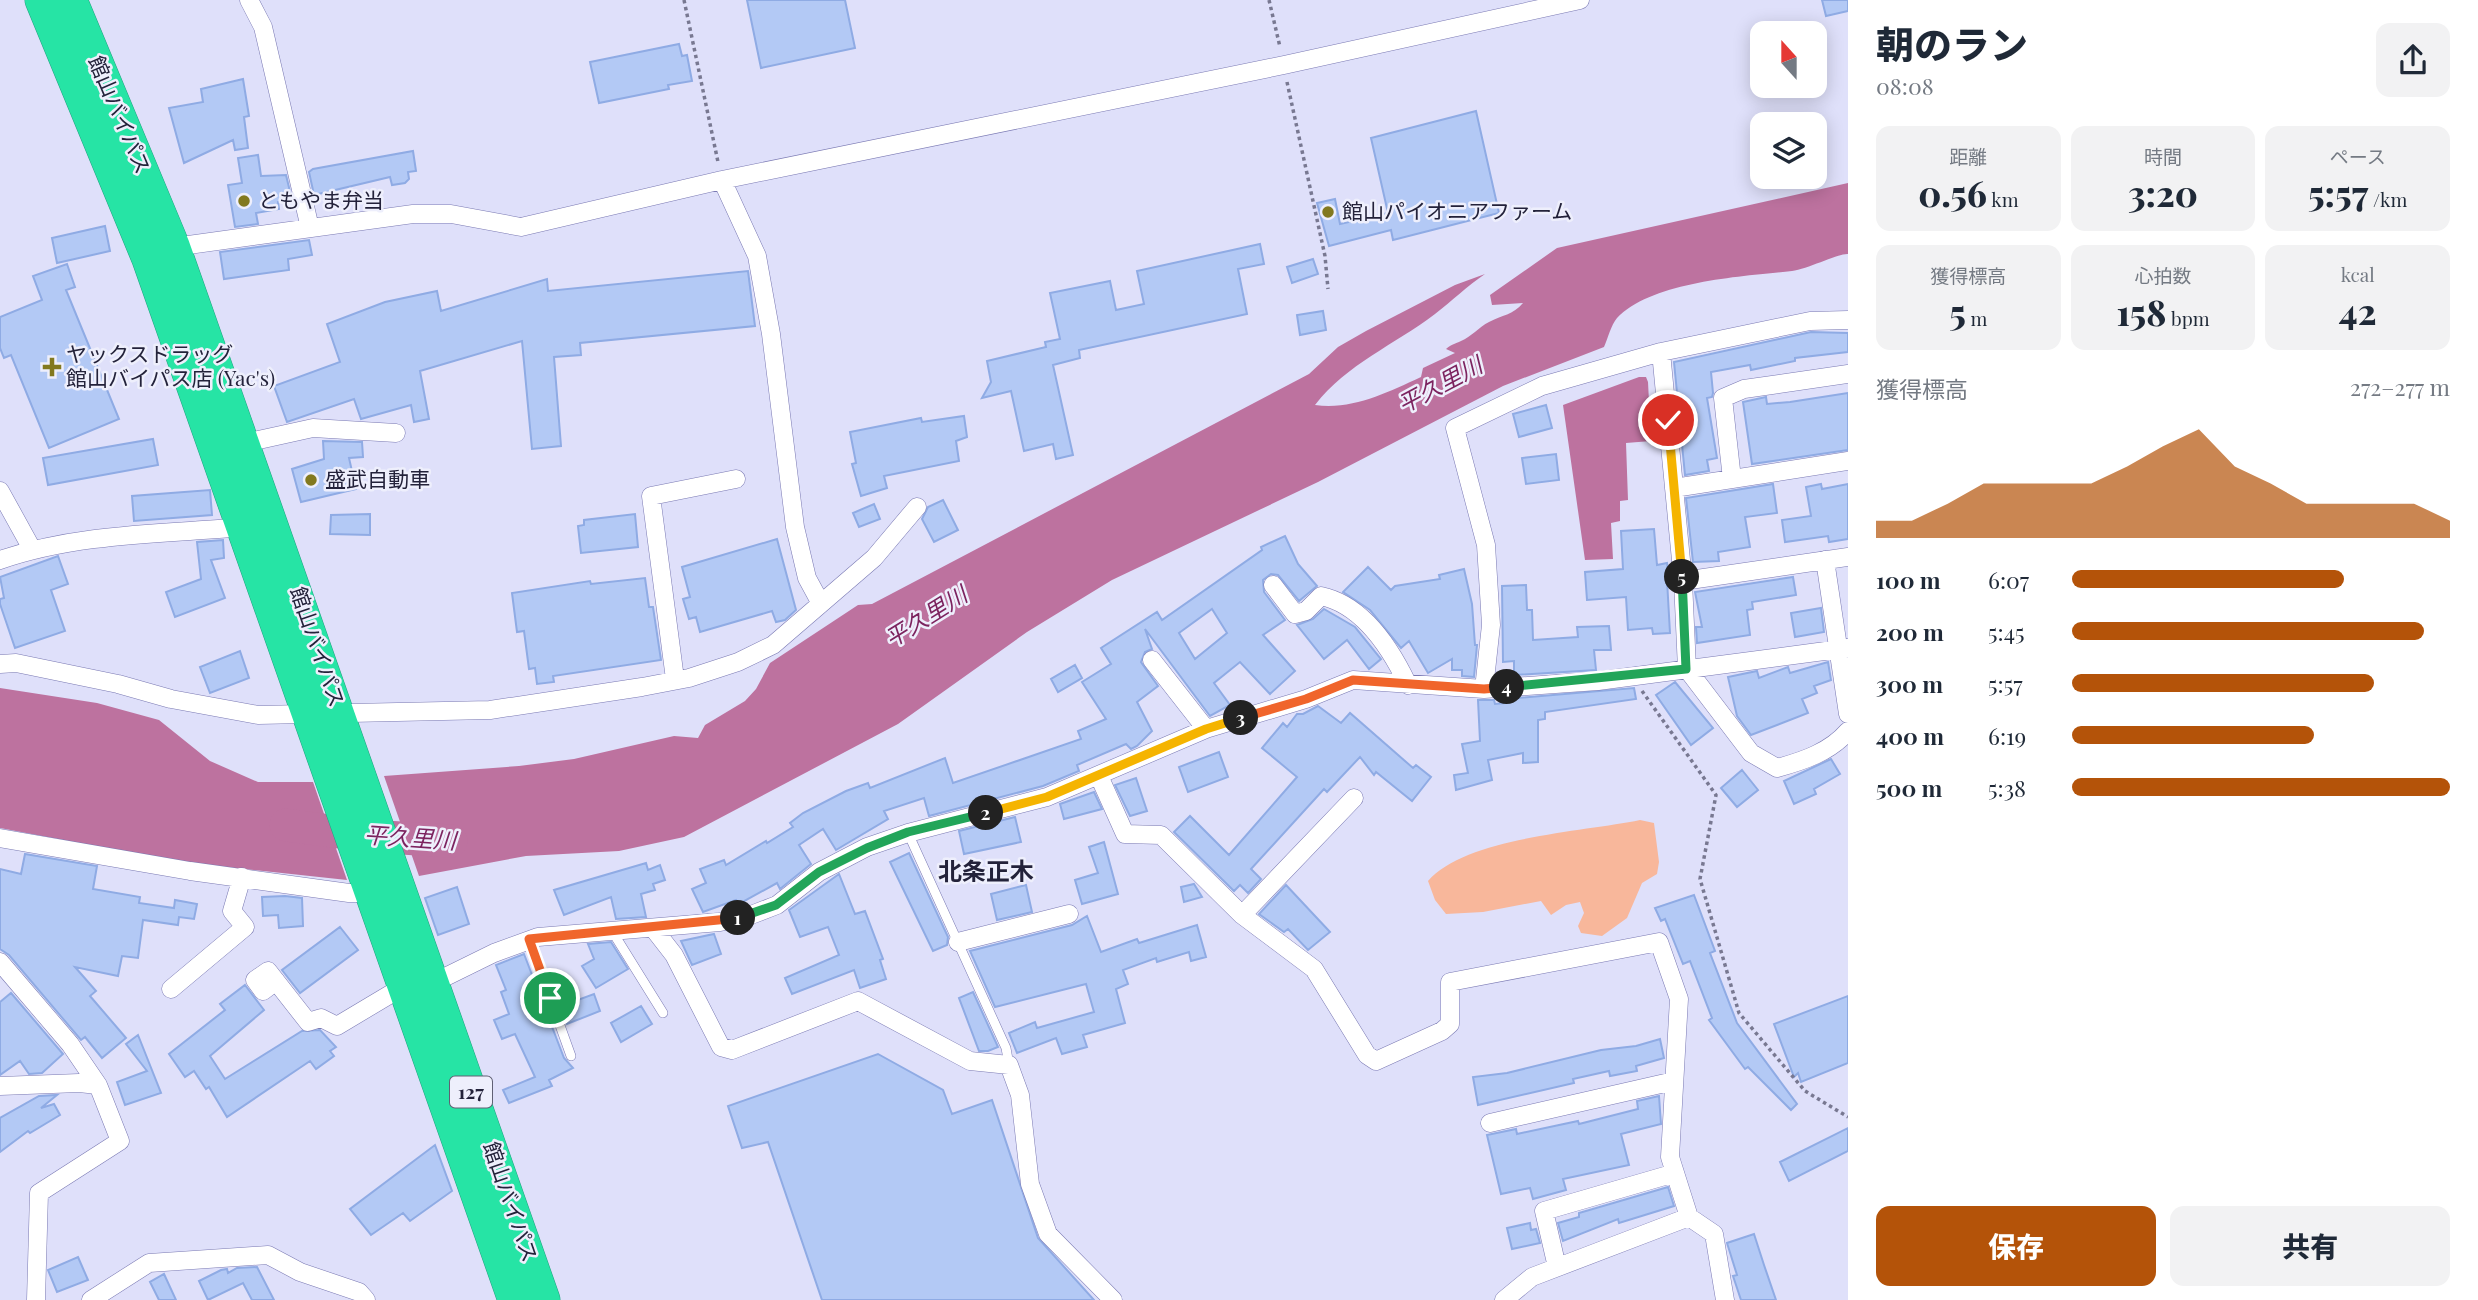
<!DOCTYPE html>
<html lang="ja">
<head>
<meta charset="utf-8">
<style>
	body { margin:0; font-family:"Playfair Display","Noto Sans JP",serif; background:#f2f2f3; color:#1f2937; height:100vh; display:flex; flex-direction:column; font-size:26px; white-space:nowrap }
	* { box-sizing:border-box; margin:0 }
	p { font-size:23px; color:#747a83 }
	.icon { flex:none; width:38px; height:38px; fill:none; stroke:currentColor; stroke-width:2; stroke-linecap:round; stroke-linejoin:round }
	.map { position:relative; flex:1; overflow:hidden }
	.details { display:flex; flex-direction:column; background:#fff; width:630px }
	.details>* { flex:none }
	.needle { width:46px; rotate:339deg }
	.buttons { position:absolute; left:1750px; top:21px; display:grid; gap:14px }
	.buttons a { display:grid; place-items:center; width:77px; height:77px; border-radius:14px; background:#fff; box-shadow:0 4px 18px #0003; font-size:35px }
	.pin { position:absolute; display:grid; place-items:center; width:60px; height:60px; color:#fff; margin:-30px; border:4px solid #fff; border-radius:50%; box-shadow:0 2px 7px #0007 }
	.km { position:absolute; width:35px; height:35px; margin:-18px; border-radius:50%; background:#222; color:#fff; font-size:19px; line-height:35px; text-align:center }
	.round { display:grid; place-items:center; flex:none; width:74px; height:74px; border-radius:14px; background:#f2f2f3 }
	.headline { display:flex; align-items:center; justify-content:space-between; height:119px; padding:0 28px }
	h1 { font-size:38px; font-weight:800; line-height:52px }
	.figures { display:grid; grid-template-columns:repeat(3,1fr); gap:10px; height:119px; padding:7px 28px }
	.figures div { display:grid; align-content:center; border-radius:14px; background:#f2f2f3; text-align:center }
	.figures b { font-size:35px; font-weight:800 }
	.figures small { font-size:19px; font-weight:400 }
	.figures p { font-size:19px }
	.chart { height:196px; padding:14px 28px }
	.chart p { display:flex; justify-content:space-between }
	.chart svg { width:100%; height:126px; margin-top:7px; fill:#b45309; opacity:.7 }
	.cta { display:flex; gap:14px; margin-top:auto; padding:14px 28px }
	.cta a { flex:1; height:80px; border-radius:14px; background:#b45309; color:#fff; font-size:28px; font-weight:800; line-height:80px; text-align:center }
	.cta a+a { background:#f2f2f3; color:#1f2937 }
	ul { padding:0 28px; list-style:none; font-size:23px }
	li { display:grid; grid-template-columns:112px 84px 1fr; align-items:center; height:52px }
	li i { height:18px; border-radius:9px; background:#b45309 }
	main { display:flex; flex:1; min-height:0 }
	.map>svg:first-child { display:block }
</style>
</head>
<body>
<main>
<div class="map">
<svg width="1848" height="1300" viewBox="0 0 1848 1300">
	<rect width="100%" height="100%" fill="#dfe0fa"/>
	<path fill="#f8b79b" d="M1640,820l14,3 5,39 -2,12 -15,9 -15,35 -25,18 -21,-3 -3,-7 6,-13 -4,-11 -14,3 -15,10 -10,-14 -58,11 -37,2 -11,-14 -7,-19c38,-44 155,-49 212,-61z"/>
	<path fill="#bd729f" d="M1848,183v71c-9,-1 -40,15 -56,17 -47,5 -140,10 -175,47 -6,7 -9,20 -13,29l-101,39 -185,96 -206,98 -85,52 -129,92 -214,113 -65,14 -93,5 -107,20 -35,-100 135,-10 55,-7 100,-23 24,2 7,-13 40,-24 11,-12 14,-26 88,-58 14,-1 437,-230 29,-27 28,-16 89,-46 30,-11c-18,12 -33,27 -50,40 -41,31 -88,50 -120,91 38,5 71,-12 106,-28l2,-9 32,-15 -9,-4c6,-5 9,-5 15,-8 10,-4 18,-14 28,-19 13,-7 24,-7 34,-19l-31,2 -2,-10 67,-47z
		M1639,377h7l2,5 3,59 -25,2 2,57 -8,1v20l-9,2 2,36 -28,1 -22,-155z
		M0,688l97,15 62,17 51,41 48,21h55l34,98 -168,-18 -179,-34z"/>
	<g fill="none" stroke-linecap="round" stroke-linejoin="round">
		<path stroke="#bd729f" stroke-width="33" d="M286,825l82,11 83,5"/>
	</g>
	<path fill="#b3c9f5" stroke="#8fabe4" stroke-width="2" fill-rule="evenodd" d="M747,0h98l10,48 -94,20z
		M1822,0h26v11l-22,5z
		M679,44l3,12 5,-1 5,26 -24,4 1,4 -70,14 -9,-41z
		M243,79l6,37 -5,1 4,31 -13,2 -2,-10 -49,23 -15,-55 34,-6 -2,-13z
		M1476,111l23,102 -106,27 -2,-10 -62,16 -12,-43 18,-4 5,25 48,-11 -17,-75z
		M413,151l3,20 -8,1 1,7 -4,4 -13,2 -2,-8 -76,18 -5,-23 4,-3z
		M258,155l3,21 25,-1 6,25 -14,2 1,7 -23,4 2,11 -23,3 -7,-42 14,-2 -4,-25z
		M105,226l5,25 -53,12 -5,-25z
		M309,240l3,15 -24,4 1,11 -65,9 -4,-27z
		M1260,244l4,20 -26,5 9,45 -168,36 1,8 -27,7 20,90 -17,4 -3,-15 -29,7 -13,-60 -29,7 9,-16 -4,-21 59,-14 -1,-5 15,-3 -10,-46 60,-12 6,29 28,-6 -7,-33z
		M1313,259l5,15 -26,9 -5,-16z
		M67,264l8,23 -9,3 53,129 -70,29 -38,-93 -7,3 -4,-10v-31l42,-17 -9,-24z
		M748,271l7,55 -175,17 1,12 -27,2 7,89 -29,3 -10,-108 -102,30 9,48 -15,3 -3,-17 -50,14 -7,-20 -67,23 -13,-36 66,-24 -13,-38 58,-22 52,-11 4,20 106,-32 1,12z
		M1323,311l3,19 -26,5 -3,-20z
		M1811,332l37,1v19l-53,6v3l-44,9 -1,-5 -39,7 2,21 -1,4 -5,1 10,60 -10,2 2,11 -24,4 -11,-113z
		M1848,393v57l-96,14 -9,-62 23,-5 1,7 23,-2z
		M1546,405l6,23 -33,9 -6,-23z
		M964,416l3,21 -11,4 3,20 -75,15 3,12 -26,8 -9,-32 4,-1 -6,-31 71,-14 1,4z
		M153,439l5,26 -110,20 -5,-27z
		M323,441l39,1 1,15 -14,1 7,31 -55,13 -9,-33 32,-10z
		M1556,454l3,26 -33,4 -4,-26z
		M1773,484l4,29 -32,4 5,30 -32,5 1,9 -26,1 -7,-64z
		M1821,484l1,5 26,-5v55l-19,3 -1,-6 -43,6 -3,-22 29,-4 -5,-29z
		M210,490l2,25 -78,6 -2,-25z
		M943,500l15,30 -24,12 -12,-23 6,-12z
		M874,504l6,15 -21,8 -6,-14z
		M370,514v21l-40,-1 1,-19z
		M635,514l3,33 -57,6 -3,-27 6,-1v-5z
		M1654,529l3,36 10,-2 2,17h-2l3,53 -17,1 -1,-6 -24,2 -2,-33 -39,3 -2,-28 38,-3 -2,-38z
		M1285,536l13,28 19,22 -18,15 -21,-26 -7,-1 -8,6 1,12 21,28 -22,15 32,36 -25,23 -30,-32 -26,21 16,22 -20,11 -65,-87 7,20 -7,3 -4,10 17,24 -21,16 15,29 -15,15 -6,3 -5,-5 -49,21 2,6 -36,15 -114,30 -5,-18 -40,13 4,8 -52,31 -13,-21 -24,16 12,19 -31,25 -3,-6 -38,21 -3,-4 -33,12 -11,-23 14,-6 -6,-14 24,-9 2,5 40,-24 1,2 26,-16 -3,-4 13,-10 43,-22 22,-8 2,5 75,-30 8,25 128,-44 -3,-8 28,-12 -24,-37 29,-18 -10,-16 56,-36 5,8 100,-70 -1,-3zM1212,609l15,24 -32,26 -16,-26z
		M777,539l19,71 -11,10 -9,2 -4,-11 -72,21 -4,-15 -7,2 -6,-20 7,-2 -8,-30z
		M223,540l1,18 -13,2 14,38 -50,19 -9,-25 35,-13 -4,-37z
		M58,556l10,28 -17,6 14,41 -50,17 -15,-44v-5l4,-1 -4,-21z
		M1368,567l23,23 4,-4 45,-7 -1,-4 25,-6 8,35 3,41h2l-3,32 -12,-1v-6h-10v-11l-24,14 -19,-32 -8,7 -31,-38 -27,-18z
		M1793,577l3,18 -44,7 1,7 -6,1 3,25 -53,8 -1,-16h6l-7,-35z
		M645,578l4,29h4l8,53 -108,16 1,6 -17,2 -2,-16 -6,1 -5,-38 -7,1 -5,-39 78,-12 1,3z
		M1526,585l1,25h5l1,30 45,-3 -1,-10 32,-1 2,24h-17l2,20 -82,5v-14l-11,1 -1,-76z
		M1821,608l3,24 -29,5 -4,-24z
		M1324,609l31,18 26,32 -12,10 -22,-29 -23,19 -27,-34 16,-6z
		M240,651l9,27 -39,15 -10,-26z
		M1828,662l3,18 -17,6 3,7 -15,6 6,14 -57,22 -14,-19 -9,-39 29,-6 2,7 29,-11 2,6z
		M1075,665l7,13 -24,14 -7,-13z
		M1675,682l38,46 -22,17 -35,-50z
		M1634,688l2,11 -91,13v7l-7,1v42l-15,1v-10l-35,7 4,20 -36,10 -2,-15 14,-2 -6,-29 18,-3 -2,-41h16l1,4 10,-1v-4z
		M1318,706l23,17 9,-10 63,55 3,-3 15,12 -19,24 -36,-29 -2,3 -14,-18 -33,35 -3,-3 -73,80 10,10 -13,14 -8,-8 -6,6 -60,-59 16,-16 39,39 68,-78 -35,-29 21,-25 4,4 10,-13h6z
		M1219,752l9,25 -40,15 -9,-25z
		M1831,759l9,15 -26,15 2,5 -22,10 -10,-23z
		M1742,770l16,20 -21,17 -16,-19z
		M1136,778l11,33 -17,5 -15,-31z
		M1094,792l8,17 -38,10 -4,-15z
		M1015,817l6,25 -57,12 -5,-23z
		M1104,842l14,52 -36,10 -7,-24 23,-7 -9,-26z
		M909,853l39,84 -1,8 -14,6 -43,-89z
		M25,854l72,12 -4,23 47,8 -1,6 35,5 1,-8 22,4 -3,15 -15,-2 -1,8 -35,-5 -5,38 -16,-2 -4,20 -43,-9 21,24 -6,5 36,42 -24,20 -17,-21 -4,3 -72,-85 -9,-6v-80l21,5z
		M646,863l2,7 12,-5 5,15 -12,4 2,6 -14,4 5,23 -30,2 -5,-22 -47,18 -10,-25z
		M839,874l16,40 10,-3 18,48 -3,1 6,19 -26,9 -6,-18 -62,24 -7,-16 54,-23 -11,-28 -28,10 -11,-27z
		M1194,884l8,13 -18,5 -3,-15z
		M1026,885l6,27 -35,8 -6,-26z
		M1286,885l44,47 -22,18 -20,-21 -4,3 -25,-18z
		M457,887l12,37 -31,11 -13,-37z
		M1694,895l21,56 -5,2 27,70 60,81 -6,6 -43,-43 -3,2 -36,-49 3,-2 -22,-57 -7,3 -18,-45 -4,2 -6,-13z
		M285,896l17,2 1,28 -24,2 -1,-13 -15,1 -1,-19z
		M1087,916l14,36 36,-13 2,4 58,-18 9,32 -15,4 -2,-9 -32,10 -1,-4 -33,12 5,14 -12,5 9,34 -42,12 4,12 -25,7 -6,-16 -39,15 -8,-20 26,-11 2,6 57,-16 -8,-28 -91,23 -25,-56 102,-26z
		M340,927l18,23 -58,43 -18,-23z
		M714,934l7,20 -29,11 -11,-24z
		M611,942l17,27 -32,19 -14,-22 12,-7 -6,-15z
		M524,954l40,104 9,10 -24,12 3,6 -43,17 -6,-13 32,-13 -20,-43 -13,5 -8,-19 15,-6 -8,-22 5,-2 -10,-25z
		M245,985l19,25 -54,46 15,23 77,-48 18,-1 16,17 -6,4 4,5 -18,13 -6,-8 -83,56 -18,-30 -3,2 -12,-18 -9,6 -16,-23 56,-44 -5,-6z
		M973,992l25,55 -10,4h-9l-20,-53z
		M11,993l52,61 -21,19 -13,1 -9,-13 -20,14v-73z
		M594,994l6,17 -33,13 -6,-18z
		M1848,996v67l-47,19 -3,-9 -4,4 -20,-53z
		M641,1006l11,18 -31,18 -10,-19z
		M138,1035l23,58 -36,12 -8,-23 30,-11 -21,-27z
		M1660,1039l4,19 -28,8 1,5 -27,5 -1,-5 -36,8 1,4 -96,22 -5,-28 34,-4 94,-23 35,-4z
		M878,1054l65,36 9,24 40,-14 46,138 56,62h-272l-54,-158 -26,6 -14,-42z
		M57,1095l-16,13 13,-4 6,11 -30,18 -2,-2 -28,21v-34l39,-22z
		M1659,1096l2,28 -40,10 8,31 -66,14 3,11 -33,9 -3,-11 -29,6 -14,-59 29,-6 1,5 61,-13 1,3 59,-15 -1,-8z
		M1848,1128v23l-59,30 -9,-19z
		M435,1145l17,46 -42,30 -7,-8 -32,22 -21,-26z
		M1668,1187l6,19 -55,17 -1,-4 -55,22 -5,-18 21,-6v-4z
		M1530,1223l1,7 5,-1 4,14 -28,6 -5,-21z
		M1754,1234l10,31 12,35h-35l-8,-24 4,-1 -10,-32z
		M78,1257l10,23 -31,12 -9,-22z
		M257,1267l17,33h-22l-9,-17 -35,17 -9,-19 22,-11 6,-1 1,4 9,-5z
		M164,1274l12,26h-17l-9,-18z"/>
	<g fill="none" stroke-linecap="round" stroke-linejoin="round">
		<g stroke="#7a79b3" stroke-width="10">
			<path id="lane" d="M908,833l98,215 3,17
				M612,931l51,82
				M529,939l42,117"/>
		</g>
		<g stroke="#7a79b3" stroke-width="19">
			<path id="street" d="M249,0l14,27 47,201
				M722,180l35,76 14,78 24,193 12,51 13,24
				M174,247l239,-33h38l70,13 201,-47 562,-115 296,-65
				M1661,352l22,229 4,88 64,84 26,15c26,-7 53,-16 71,-37
				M245,443l68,-15 83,5
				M1732,479l-9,-81 21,-9 104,-15
				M1674,488l174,-27
				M0,491l32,58
				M0,560c78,-27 163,-26 245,-33
				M1825,560l23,154
				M1683,581l165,-24
				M1273,585l22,29 11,-3 15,-15c42,9 69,51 87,89
				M1152,660l54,69
				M0,664l16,-1 102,21 53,15 87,16 232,-5 152,-23 47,-9 49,-16 35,-17 101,-87 43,-51
				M675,679l-24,-183 85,-17
				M1484,689l7,-64 -5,-80 -31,-117 87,-42 119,-34 149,-31 38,-1
				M1099,776l26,58 36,1 81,80 72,54 53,86 9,6 66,-30 8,-7v-42l209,-40 20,57 -9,158 19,60 25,17 11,66
				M0,838l190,33 159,22h28
				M1242,915l112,-117
				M653,928l21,27 47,92 11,3 126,-49 112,60 39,4 11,30 10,89 18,50 65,66
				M958,942l111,-28
				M0,962l70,82 28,41 22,56 -81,52 -3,107
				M276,981l-13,10 -8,-11 13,-9 40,51 13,-4 16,8 67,-40
				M433,983l61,-30 44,-16 182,-15 31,-7 26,-10 42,-33 48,-25 41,-14 139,-36 159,-68 100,-30 47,-19 131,9 114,-8 250,-33
				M171,989l74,-62 -13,-16 10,-34
				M0,1086l79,-3 19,2
				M1490,1123l184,-42
				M1557,1267l-13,-56 131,-38
				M91,1300l58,-37 119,-8 32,17 59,20 7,8
				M1504,1300l28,-23 157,-60"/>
		</g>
		<g stroke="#25a080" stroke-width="33">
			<path id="highway" d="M41,0l107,259 366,1041
				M71,0l103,247 370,1053"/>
		</g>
		<path stroke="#787891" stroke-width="3.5" stroke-dasharray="3.5 3.5" stroke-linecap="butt" d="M684,0l34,162
			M1269,0l11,47
			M1287,82l38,174 3,33
			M1642,691l74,104 -16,84 39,134 66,78 43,26"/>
		<use href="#lane" stroke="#fff" stroke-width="9"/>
		<use href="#street" stroke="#fff" stroke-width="18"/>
		<use href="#highway" stroke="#26e4a5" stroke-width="32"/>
	</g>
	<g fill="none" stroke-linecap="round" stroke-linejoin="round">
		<g stroke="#fff" stroke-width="14">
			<path id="split-1" d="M550,998l-21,-59 209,-21"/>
		</g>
		<g stroke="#fff" stroke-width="14">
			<path id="split-2" d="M738,918l38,-13 43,-33 48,-24 41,-16 78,-19"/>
		</g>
		<g stroke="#fff" stroke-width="14">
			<path id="split-3" d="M986,813l61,-16 159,-68 35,-11"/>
		</g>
		<g stroke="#fff" stroke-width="14">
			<path id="split-4" d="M1241,718l65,-19 47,-19 131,9 23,-2"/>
		</g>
		<g stroke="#fff" stroke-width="14">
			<path id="split-5" d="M1507,687l179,-18 -4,-92"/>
		</g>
		<g stroke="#fff" stroke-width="14">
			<path id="split-6" d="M1668,420l14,157"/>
		</g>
		<use href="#split-1" stroke="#f0652b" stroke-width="9"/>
		<use href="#split-2" stroke="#22a559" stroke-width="9"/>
		<use href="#split-3" stroke="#f5b400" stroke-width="9"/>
		<use href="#split-4" stroke="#f0652b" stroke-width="9"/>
		<use href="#split-5" stroke="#22a559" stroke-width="9"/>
		<use href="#split-6" stroke="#f5b400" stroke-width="9"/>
	</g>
	<g fill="#82791f" stroke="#eeeffc" stroke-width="2.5">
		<circle cx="244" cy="201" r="7"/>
		<circle cx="1328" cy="212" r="7"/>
		<path d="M48.5 356.5h7v7h7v7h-7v7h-7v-7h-7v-7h7z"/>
		<circle cx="311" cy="480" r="7"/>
	</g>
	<g text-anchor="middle" stroke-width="5" stroke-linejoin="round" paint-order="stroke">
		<rect fill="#eeeffc" stroke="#606074" stroke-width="2" x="450" y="1076.5" width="42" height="31" rx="5"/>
		<g font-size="19" font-weight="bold" fill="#23223a">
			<text x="471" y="1099">127</text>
		</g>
		<g font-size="21" fill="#23223a" stroke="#eeeffc">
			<text transform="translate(119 115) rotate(67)" y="7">館山バイパス</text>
			<text transform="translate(317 647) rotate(71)" y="7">館山バイパス</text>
			<text transform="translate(510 1202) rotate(71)" y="7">館山バイパス</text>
		</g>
		<g font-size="21" fill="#23223a" stroke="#eeeffc" text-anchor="start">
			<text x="258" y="208">ともやま弁当</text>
			<text x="1342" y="219">館山パイオニアファーム</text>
			<text x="66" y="362">ヤックスドラッグ<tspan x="66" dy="24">館山バイパス店 (Yac's)</tspan></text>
			<text x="325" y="487">盛武自動車</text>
		</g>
		<g font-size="23" font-style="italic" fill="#7c235f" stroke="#eeeffc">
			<text transform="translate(1440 385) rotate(-28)" y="8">平久里川</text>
			<text transform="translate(926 617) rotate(-32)" y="8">平久里川</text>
			<text transform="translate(410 838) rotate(4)" y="8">平久里川</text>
		</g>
		<g font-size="24" font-weight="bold" fill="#23223a" stroke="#eeeffc">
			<text x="986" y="880">北条正木</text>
		</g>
	</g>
</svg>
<div class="buttons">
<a><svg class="needle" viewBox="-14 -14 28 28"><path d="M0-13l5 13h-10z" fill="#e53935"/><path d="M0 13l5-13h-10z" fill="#747a83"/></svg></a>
<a><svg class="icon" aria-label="layers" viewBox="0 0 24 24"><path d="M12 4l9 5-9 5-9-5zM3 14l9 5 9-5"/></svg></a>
</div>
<div class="pin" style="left:550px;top:998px;background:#1e9e55"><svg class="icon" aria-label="arrive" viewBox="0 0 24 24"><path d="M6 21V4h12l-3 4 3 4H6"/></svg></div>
<div class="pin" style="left:1668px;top:420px;background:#d93025"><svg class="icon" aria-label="check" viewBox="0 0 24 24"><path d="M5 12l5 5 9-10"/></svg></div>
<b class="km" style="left:738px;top:918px">1</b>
<b class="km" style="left:986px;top:813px">2</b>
<b class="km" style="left:1241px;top:718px">3</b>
<b class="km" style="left:1507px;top:687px">4</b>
<b class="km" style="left:1682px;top:577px">5</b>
</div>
<section class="details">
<div class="headline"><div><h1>朝のラン</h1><p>08:08</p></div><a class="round"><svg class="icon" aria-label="share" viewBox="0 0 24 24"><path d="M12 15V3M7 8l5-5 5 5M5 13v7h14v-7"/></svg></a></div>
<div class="figures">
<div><p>距離</p><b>0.56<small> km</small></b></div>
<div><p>時間</p><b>3:20</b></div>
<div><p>ペース</p><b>5:57<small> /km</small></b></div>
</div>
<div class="figures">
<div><p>獲得標高</p><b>5<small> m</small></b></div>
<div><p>心拍数</p><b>158<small> bpm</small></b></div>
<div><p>kcal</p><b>42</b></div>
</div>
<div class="chart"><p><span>獲得標高</span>272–277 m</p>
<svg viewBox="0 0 160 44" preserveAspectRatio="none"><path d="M0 44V38L10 38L20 32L30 25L40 25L50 25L60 25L70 19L80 12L90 6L100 19L110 25L120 32L130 32L140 32L150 32L160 38V44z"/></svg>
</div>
<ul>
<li><b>100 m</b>6:07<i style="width:72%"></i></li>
<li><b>200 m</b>5:45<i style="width:93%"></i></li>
<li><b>300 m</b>5:57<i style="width:80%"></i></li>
<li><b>400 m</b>6:19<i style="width:64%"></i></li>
<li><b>500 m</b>5:38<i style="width:100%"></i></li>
</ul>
<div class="cta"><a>保存</a><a>共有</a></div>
</section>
</main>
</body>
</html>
